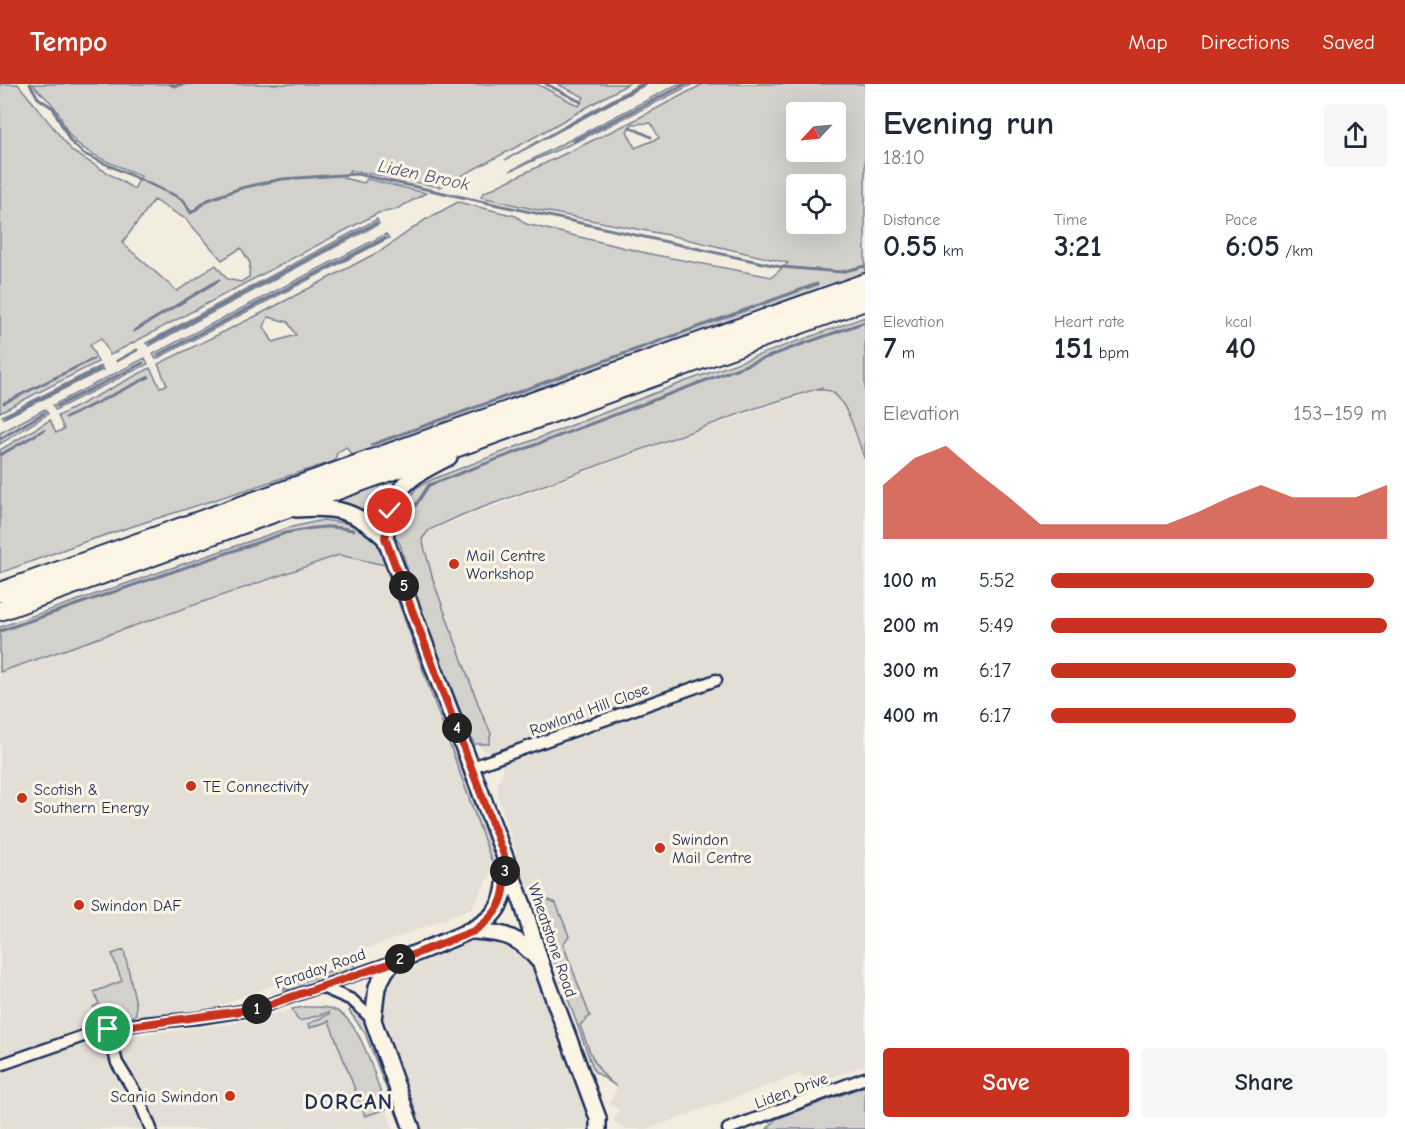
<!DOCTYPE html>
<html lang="en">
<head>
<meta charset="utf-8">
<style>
	body { margin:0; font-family:"Comic Neue",sans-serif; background:#f6f6f7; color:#1f2937; height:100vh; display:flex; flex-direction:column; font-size:22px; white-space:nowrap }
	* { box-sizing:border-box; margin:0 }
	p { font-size:20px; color:#747a83 }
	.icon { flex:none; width:33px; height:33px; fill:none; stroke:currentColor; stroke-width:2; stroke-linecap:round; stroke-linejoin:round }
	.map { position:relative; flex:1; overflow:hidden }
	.sheet { display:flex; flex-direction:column; background:#fff; width:540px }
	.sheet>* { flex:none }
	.needle { width:39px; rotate:244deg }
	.controls { position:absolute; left:786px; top:18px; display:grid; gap:12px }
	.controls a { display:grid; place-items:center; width:60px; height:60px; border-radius:6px; background:#fff; box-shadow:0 6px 24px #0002; font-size:30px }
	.pin { position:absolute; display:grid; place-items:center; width:51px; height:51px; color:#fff; margin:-26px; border:3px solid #fff; border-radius:50%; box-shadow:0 2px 6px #0007 }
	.km { position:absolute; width:30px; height:30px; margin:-15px; border-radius:50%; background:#222; color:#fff; font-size:16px; line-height:30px; text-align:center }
	.round { display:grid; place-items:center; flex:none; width:63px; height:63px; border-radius:6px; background:#f6f6f7 }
	.summary { display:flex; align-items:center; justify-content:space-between; height:102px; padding:0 18px }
	h1 { font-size:33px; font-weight:600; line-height:45px }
	.stats { display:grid; grid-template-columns:repeat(3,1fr); gap:9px; height:102px; padding:6px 18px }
	.stats div { display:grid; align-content:center }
	.stats b { font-size:30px; font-weight:600 }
	.stats small { font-size:16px; font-weight:400 }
	.stats p { font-size:16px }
	.chart { height:168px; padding:12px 18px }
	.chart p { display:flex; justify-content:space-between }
	.chart svg { width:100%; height:108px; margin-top:6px; fill:#c8321e; opacity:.7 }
	.action { display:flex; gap:12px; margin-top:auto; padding:12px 18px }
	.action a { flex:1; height:69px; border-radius:6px; background:#c8321e; color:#fff; font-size:24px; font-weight:600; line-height:69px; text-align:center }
	.action a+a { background:#f6f6f7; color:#1f2937 }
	ul { padding:0 18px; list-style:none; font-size:20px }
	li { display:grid; grid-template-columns:96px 72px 1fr; align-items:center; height:45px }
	li i { height:15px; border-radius:8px; background:#c8321e }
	header { display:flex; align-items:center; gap:36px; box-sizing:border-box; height:84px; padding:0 30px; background:#c8321e; color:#fff }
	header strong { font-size:28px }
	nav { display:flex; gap:33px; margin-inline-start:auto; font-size:21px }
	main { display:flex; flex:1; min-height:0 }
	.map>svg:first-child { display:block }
</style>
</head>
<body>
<header>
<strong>Tempo</strong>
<nav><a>Map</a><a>Directions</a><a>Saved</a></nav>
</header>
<main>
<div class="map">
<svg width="865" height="1045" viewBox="0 0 865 1045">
	<rect width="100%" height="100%" fill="#f3ede0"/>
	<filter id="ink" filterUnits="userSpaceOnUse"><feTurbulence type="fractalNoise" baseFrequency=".0167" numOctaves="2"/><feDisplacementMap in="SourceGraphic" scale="12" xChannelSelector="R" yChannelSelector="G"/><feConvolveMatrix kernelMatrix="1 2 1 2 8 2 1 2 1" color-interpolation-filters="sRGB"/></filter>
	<g filter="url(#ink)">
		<path fill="#e3dfd6" d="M818,306h12l9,8 6,11 20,51v605l-47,17 -18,-8 -138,50 -16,5h-20l-12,-7 5,-13 -10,-5 8,-17 -11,-8 -10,-13 -16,-41 10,-10 -27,-71 -7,-41 -28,-13 -30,-94v-14l5,-11 -7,-18 -12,-2 -9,-11 -71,-187 23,-21 51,-20 215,-80z
			M339,471l46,10 109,303 -23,41 -260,100 -73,7 -81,22 -57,20v-386z
			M483,853l23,3 26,22 60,167h-170l-43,-117 4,-23 13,-19 6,-4z
			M304,923l28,1 12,7 5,6 19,39 25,69h-393v-54l71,-28 61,-9 6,-3 92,-11z"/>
		<path fill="#d3d1cc" stroke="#778095" stroke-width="1.5" fill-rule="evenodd" d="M0,0h18l55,68 61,37 7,-13c-23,-11 -53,-19 -70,-39 -7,-9 -9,-20 -16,-29 -6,-10 -16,-14 -22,-24h504l42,22 5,-9 -27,-13h71l-104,59 -84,44 -89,-17 -8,8 21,5 3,-4 59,14 -31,17 -17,3 -268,142 -9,-17 -11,7 8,17 -98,50zM154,116l32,19 36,41 19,-12 9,15 -1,14 -8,5 -14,-3 -11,-14 -39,26 -55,-48z
			M640,0h7l-142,76z
			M678,0h15l-111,55 -72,32z
			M703,0h162v192l-492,177 -6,-3 -15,5 -6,-8 -9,6 -2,8 -248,80 -87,32v-123l50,-30 6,13 8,-4 -6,-13 92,-48 10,19 7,-2 -9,-21 102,-50 122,-64 43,-30 33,-18 58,14 10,8 124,30 122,23 16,-14 -115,-27 -140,-27 -52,-12 2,-4 148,-71zM796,28h40v40h-40zM651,39l8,15 -24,10 -8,-17 5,-7zM796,100h40v40h-40zM268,233l20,5 8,13 -23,7 -9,-15z
			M377,135l2,5 -230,122 -3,-3z
			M386,150l3,4 -233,121 -3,-5z
			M865,233v143c-7,-18 -17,-58 -33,-68 -4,-3 -9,-2 -14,-2l5,-3 -67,21 -294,107 -33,15 -7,9 12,44 46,126 11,24 -2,11h-15l-55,-135 -19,-65 -5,-7 3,-20 18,-29 17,-9 248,-96z
			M145,274l3,6 -93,46 -2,-5z
			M101,282l2,4 -99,48 -2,-2z
			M45,325l3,5 -48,30v-11z
			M403,391l-16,25 -6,24 -22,-14 -26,-9z
			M323,436l35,5 20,16 119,319 -5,2 -107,-297 -46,-10 -339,117v-45l288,-99z
			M544,814l12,5 13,33 -6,8 27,72 -10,9c9,25 15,47 37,62l-23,-16 -55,-152z
			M124,866l12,54v10l-2,2c-18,3 -32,11 -41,-9l6,-3 -5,-12 28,-11 -10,-27z
			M353,878l2,6 -56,21 -5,1 -12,-1z
			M304,923c11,0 23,-1 33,4 25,12 40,72 49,98l-21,7 -36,-95 -19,7 -2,-4 21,-10v-2l-29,9 -3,-2 -5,-10z
			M352,923l12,13 40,109h-2l-32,-83 -5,-13 -16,-22z
			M865,1002v43h-98l9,-10z"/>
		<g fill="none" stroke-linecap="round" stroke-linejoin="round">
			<path stroke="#707a91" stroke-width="3" d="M30,0l8,14 15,10 17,33 14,13 92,42 8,5 7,12 17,-13 33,-12 41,-9 75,-5 424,93 60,5 24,-6
				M170,0l5,2 10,-2
				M546,0l35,18
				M566,42l78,-42
				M630,43l21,10
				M573,57l113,-57
				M134,247l85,-51
				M150,259l226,-120
				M158,271l227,-117
				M117,277l20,-11
				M4,319l89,-44
				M57,322l86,-43
				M6,332l94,-47
				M66,334l83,-41
				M0,355l44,-26
				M371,361l446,-161
				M0,371l44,-25
				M410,430l19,-29 365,-138 71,-25
				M0,547l285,-98c27,-5 41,-9 68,-3"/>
			<g stroke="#1b2f5e" stroke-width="15">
				<path id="minor" d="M472,683l244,-87
					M322,903l30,13 21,20
					M108,945l9,34 21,34 13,32
					M0,981l98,-34 47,-8 53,-5 58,-9 136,-47
					M728,1045l137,-51"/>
			</g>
			<g stroke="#1b2f5e" stroke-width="20">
				<path id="secondary" d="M296,425c40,-3 59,1 89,29l138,367 18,59 57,154v11
					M385,454c7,-52 21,-59 64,-81
					M474,847c31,2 44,5 65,30
					M412,1045l-39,-109 4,-33 9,-17 8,-8c17,-7 35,-14 52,-21 36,-14 63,-27 59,-71"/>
			</g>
			<g stroke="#1b2f5e" stroke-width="22">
				<path id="trunk" d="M0,508l865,-309
					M0,527l865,-310"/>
			</g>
			<use href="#minor" stroke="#fcf5e5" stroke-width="10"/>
			<use href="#secondary" stroke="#fcf5e5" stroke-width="15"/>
			<use href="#trunk" stroke="#fcf5e5" stroke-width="18"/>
		</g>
	</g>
	<g fill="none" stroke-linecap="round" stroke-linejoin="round" filter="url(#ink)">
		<g stroke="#fff" stroke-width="12">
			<path id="route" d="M108,945l148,-20 138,-47 80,-31c32,-22 33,-40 30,-76l-119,-317 5,-27"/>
		</g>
		<use href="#route" stroke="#c8321e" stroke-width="8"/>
	</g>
	<g fill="#c8321e" stroke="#fcf5e5" stroke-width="2">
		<circle cx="454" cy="480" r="6"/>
		<circle cx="191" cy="702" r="6"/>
		<circle cx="22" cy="714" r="6"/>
		<circle cx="660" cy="764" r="6"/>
		<circle cx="79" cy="821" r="6"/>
		<circle cx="230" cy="1012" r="6"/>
	</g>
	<g text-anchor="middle" stroke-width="6" stroke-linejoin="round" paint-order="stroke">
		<g font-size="16" fill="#1b2f5e" stroke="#fcf5e5" text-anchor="start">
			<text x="466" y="477">Mail Centre<tspan x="466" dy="18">Workshop</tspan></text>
			<text x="203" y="708">TE Connectivity</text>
			<text x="34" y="711">Scotish &amp;<tspan x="34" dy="18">Southern Energy</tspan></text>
			<text x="672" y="761">Swindon<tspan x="672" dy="18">Mail Centre</tspan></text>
			<text x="91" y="827">Swindon DAF</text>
			<text x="218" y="1018" text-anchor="end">Scania Swindon</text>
		</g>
		<g font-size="16" fill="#1b2f5e" stroke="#fcf5e5">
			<text transform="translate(589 625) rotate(-20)" y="6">Rowland Hill Close</text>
			<text transform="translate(553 856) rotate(71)" y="6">Wheatstone Road</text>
			<text transform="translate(320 884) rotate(-19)" y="6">Faraday Road</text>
			<text transform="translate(791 1006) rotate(-20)" y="6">Liden Drive</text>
		</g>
		<g font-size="18" font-style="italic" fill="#465478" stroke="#fcf5e5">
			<text transform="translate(424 91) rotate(12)" y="6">Liden Brook</text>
		</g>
		<g font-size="22" font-weight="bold" letter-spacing="1.5" fill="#1b2f5e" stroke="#fcf5e5">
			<text x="349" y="1025">DORCAN</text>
		</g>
	</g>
</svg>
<div class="controls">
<a><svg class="needle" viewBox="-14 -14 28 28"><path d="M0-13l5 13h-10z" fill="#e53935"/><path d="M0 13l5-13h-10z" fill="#747a83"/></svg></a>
<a><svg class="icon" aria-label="locate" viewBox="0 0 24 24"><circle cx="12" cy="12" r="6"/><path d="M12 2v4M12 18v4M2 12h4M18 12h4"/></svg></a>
</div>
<div class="pin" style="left:108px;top:945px;background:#1e9e55"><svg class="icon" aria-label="arrive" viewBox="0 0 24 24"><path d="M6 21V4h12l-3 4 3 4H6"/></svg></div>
<div class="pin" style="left:390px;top:427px;background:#d93025"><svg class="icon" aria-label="check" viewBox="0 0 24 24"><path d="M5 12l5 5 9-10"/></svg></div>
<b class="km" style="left:257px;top:925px">1</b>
<b class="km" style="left:400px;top:875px">2</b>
<b class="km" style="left:505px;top:787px">3</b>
<b class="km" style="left:457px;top:644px">4</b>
<b class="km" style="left:404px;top:502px">5</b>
</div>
<section class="sheet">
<div class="summary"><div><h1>Evening run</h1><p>18:10</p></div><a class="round"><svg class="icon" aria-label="share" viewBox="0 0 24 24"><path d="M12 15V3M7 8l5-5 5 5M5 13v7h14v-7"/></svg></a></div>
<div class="stats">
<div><p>Distance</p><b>0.55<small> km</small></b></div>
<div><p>Time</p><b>3:21</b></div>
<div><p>Pace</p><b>6:05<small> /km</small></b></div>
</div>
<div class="stats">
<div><p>Elevation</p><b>7<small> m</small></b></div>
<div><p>Heart rate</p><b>151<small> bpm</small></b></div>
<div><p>kcal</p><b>40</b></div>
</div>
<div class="chart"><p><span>Elevation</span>153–159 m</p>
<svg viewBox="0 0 160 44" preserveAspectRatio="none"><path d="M0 44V22L10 11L20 6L30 17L40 27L50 38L60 38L70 38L80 38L90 38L100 33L110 27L120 22L130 27L140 27L150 27L160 22V44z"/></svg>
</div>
<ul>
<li><b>100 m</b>5:52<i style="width:96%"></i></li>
<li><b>200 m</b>5:49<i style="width:100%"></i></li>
<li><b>300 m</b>6:17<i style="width:73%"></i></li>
<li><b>400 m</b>6:17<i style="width:73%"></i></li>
</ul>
<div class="action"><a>Save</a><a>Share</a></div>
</section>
</main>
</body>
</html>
